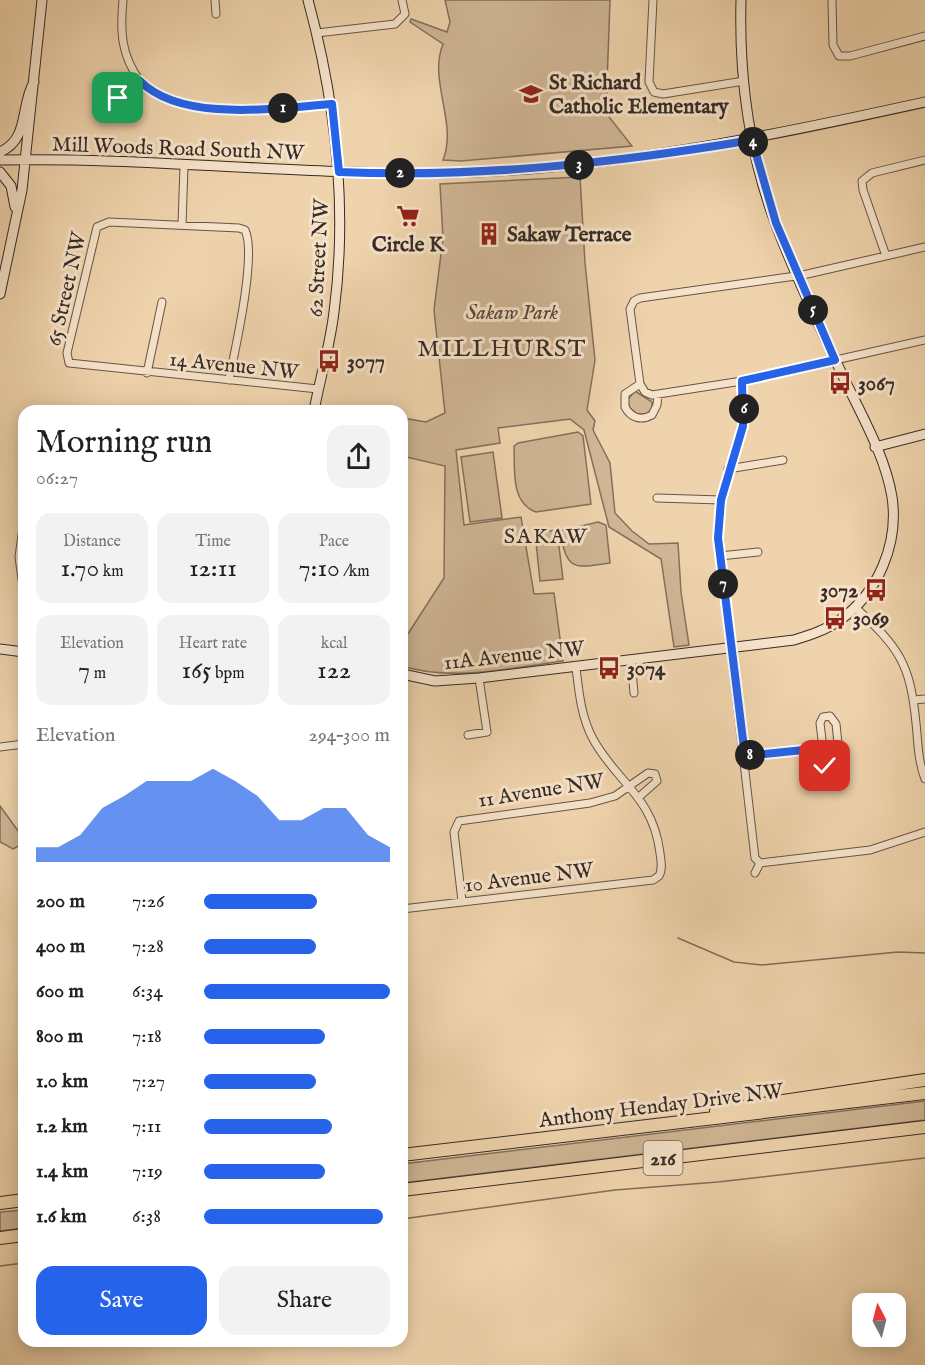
<!DOCTYPE html>
<html lang="en">
<head>
<meta charset="utf-8">
<style>
	body { margin:0; font-family:"IM FELL English",serif; background:#f2f2f2; color:#202124; height:100vh; display:flex; flex-direction:column; font-size:22px; white-space:nowrap }
	* { box-sizing:border-box; margin:0 }
	p { font-size:20px; color:#757577 }
	.icon { flex:none; width:33px; height:33px; fill:none; stroke:currentColor; stroke-width:2; stroke-linecap:round; stroke-linejoin:round }
	.map { position:relative; flex:1; overflow:hidden }
	.details { position:absolute; left:18px; top:405px; width:390px; height:942px; display:flex; flex-direction:column; background:#fff; border-radius:18px; box-shadow:0 3px 15px #0003 }
	.details>* { flex:none }
	.needle { width:39px; rotate:353deg }
	.controls { position:absolute; left:852px; top:1293px; display:grid; gap:12px }
	.controls a { display:grid; place-items:center; width:54px; height:54px; border-radius:12px; background:#fff; box-shadow:0 3px 15px #0003; font-size:30px }
	.pin { position:absolute; display:grid; place-items:center; width:51px; height:51px; color:#fff; margin:-26px; border-radius:12px; box-shadow:0 3px 9px #0006 }
	.km { position:absolute; width:30px; height:30px; margin:-15px; border-radius:50%; background:#222; color:#fff; font-size:16px; line-height:30px; text-align:center }
	.round { display:grid; place-items:center; flex:none; width:63px; height:63px; border-radius:18px; background:#f2f2f2 }
	.summary { display:flex; align-items:center; justify-content:space-between; height:102px; padding:0 18px }
	h1 { font-size:33px; font-weight:600; line-height:45px }
	.figures { display:grid; grid-template-columns:repeat(3,1fr); gap:9px; height:102px; padding:6px 18px }
	.figures div { display:grid; align-content:center; border-radius:15px; background:#f2f2f2; text-align:center }
	.figures b { font-size:26px; font-weight:600 }
	.figures small { font-size:16px; font-weight:400 }
	.figures p { font-size:16px }
	.chart { height:168px; padding:12px 18px }
	.chart p { display:flex; justify-content:space-between }
	.chart svg { width:100%; height:108px; margin-top:6px; fill:#2563eb; opacity:.7 }
	.primary-button { display:flex; gap:12px; margin-top:auto; padding:12px 18px }
	.primary-button a { flex:1; height:69px; border-radius:18px; background:#2563eb; color:#fff; font-size:24px; font-weight:600; line-height:69px; text-align:center }
	.primary-button a+a { background:#f2f2f2; color:#202124 }
	ul { padding:0 18px; list-style:none; font-size:20px }
	li { display:grid; grid-template-columns:96px 72px 1fr; align-items:center; height:45px }
	li i { height:15px; border-radius:8px; background:#2563eb }
	.map>svg:first-child { display:block }
</style>
</head>
<body>
<div class="map">
<svg width="925" height="1365" viewBox="0 0 925 1365">
	<rect width="100%" height="100%" fill="#efd3ac"/>
	<filter id="stains"><feTurbulence type="fractalNoise" baseFrequency=".00333" numOctaves="4"/><feColorMatrix values="0 0 0 0 .2 0 0 0 0 .09 0 0 0 0 .02 0 0 0 .5 -.17"/></filter>
	<radialGradient id="worn" r=".72"><stop offset=".6" stop-color="#630" stop-opacity="0"/><stop offset="1" stop-color="#630" stop-opacity=".3"/></radialGradient>
	<path fill="#d0b695" stroke="#83705d" stroke-width="1.5" d="M445,0h165l-4,113 26,33 -171,15 -18,-1c15,-37 -15,-79 0,-116l-33,-22 1,-3 36,13 3,-10z
		M580,177l5,86 10,97 -8,50 8,11 -2,9 17,33 5,50 17,18 17,13 29,-1 3,49 8,53 -15,2 -13,-88 -52,-32 -25,-97 -14,-11 -72,9 2,15 -44,7 8,75 57,-8 13,77 20,-1 9,68c-53,7 -109,21 -161,5v-23l42,-65 1,-112 -43,-10v-38l24,4 19,-9 -11,-103 9,-72 -3,-54z
		M635,391l17,11v7l-6,5h-9l-8,-7 -1,-8z
		M578,432l5,4 8,68 -55,8c-26,-9 -21,-44 -22,-66l4,-3z
		M493,452l9,66 -32,4 -9,-65z
		M598,522l8,3 4,38c-38,6 -43,7 -50,-32z
		M557,530l6,49 -23,2 -5,-48z
		M0,806l24,33v4l-11,6 -13,-7z
		M925,1101v19l-523,63v-19z
		M24,1210v18l-24,3v-19z"/>
	<g fill="none" stroke-linecap="round" stroke-linejoin="round">
		<path stroke="#7f6e5a" stroke-width="1.5" d="M678,938l56,24 28,3 136,-13 27,1
			M402,1219l213,-29 103,-8 207,-24
			M0,1266l24,-3"/>
		<g stroke="#645547" stroke-width="9">
			<path id="street" d="M123,0c-3,32 -2,55 17,81
				M215,0l1,14
				M653,0l-4,82 5,10 9,2 81,-13
				M832,0l1,45 6,11h11l75,-20
				M317,33l78,-9 10,-10 -3,-14
				M118,98l22,-17c41,42 137,27 192,23
				M182,225l2,-59
				M925,247l-122,28 -163,23 -6,3 -4,8 10,75 5,8 7,3 90,-14 183,-41
				M886,256l-23,-66 -1,-9 10,-8 53,-13
				M147,373l15,-71
				M229,380c6,-30 28,-125 16,-150l-6,-2 -130,-6 -12,5 -30,126 2,10 249,26
				M742,381l1,45 -22,74 -3,38 37,320 5,5 -5,10
				M640,384l-15,10v13c6,11 16,14 27,8l5,-10 1,-10
				M728,469l55,-9
				M657,498l64,2
				M24,520l-5,37 5,37
				M720,556l38,-4
				M855,607c44,41 55,55 61,116 2,19 2,38 9,56
				M631,660l3,33
				M914,700l11,-1
				M830,716l6,8 4,39v4l-6,4 -9,-5 -5,-43 3,-6z
				M468,735l19,-3 -8,-54
				M0,747l24,-3
				M745,756l78,-8
				M760,863l110,-13 55,-18
				M462,901l-8,-69 5,-11 131,-18 25,-7 33,-23 7,1 2,7 -18,16
				M402,909l251,-29 6,-4c4,-7 2,-15 1,-23 -7,-57 -43,-70 -67,-114 -12,-22 -14,-47 -17,-71"/>
		</g>
		<g stroke="#362b25" stroke-width="11">
			<path id="secondary" d="M308,0c28,103 40,206 26,312 -4,34 -14,66 -20,99
				M0,152c30,-13 20,-47 34,-70
				M0,160c148,-3 296,15 444,13 164,-3 322,-36 481,-71
				M0,172l11,14 4,21
				M0,294l22,-104 20,-190
				M875,447l50,-13
				M0,649l24,3
				M402,674l33,7 44,-3 315,-38c16,-5 32,-10 46,-20 38,-27 59,-76 52,-123 -7,-43 -33,-86 -51,-125 -23,-49 -47,-99 -66,-150 -26,-70 -36,-147 -34,-222"/>
		</g>
		<g stroke="#362b25" stroke-width="14">
			<path id="highway" d="M716,1111l209,-31
				M402,1155l523,-62
				M402,1190l523,-63
				M0,1203l24,-3
				M0,1238l24,-3"/>
		</g>
		<use href="#street" stroke="#f5e2c9" stroke-width="7"/>
		<use href="#secondary" stroke="#f5e2c9" stroke-width="9"/>
		<use href="#highway" stroke="#efd3ac" stroke-width="12"/>
	</g>
	<g fill="none" stroke-linecap="round" stroke-linejoin="round">
		<g stroke="#fff" stroke-width="12">
			<path id="route" d="M118,98l22,-17c42,42 136,27 192,23l7,68c139,6 276,-9 413,-32l24,83 59,137 -93,21 1,45 -22,74 -3,38 27,218 78,-8 2,18"/>
		</g>
		<use href="#route" stroke="#2563eb" stroke-width="8"/>
	</g>
	<defs>
		<g id="school-bare" transform="scale(1.8)"><path d="M0-5L7-2L0 1L-7-2ZM-4 1L0 2.5L4 1V4Q0 6-4 4Z" fill="#8f2418" stroke="#f5e2c9" stroke-width="2.5" paint-order="stroke"/></g>
		<g id="supermarket-bare" transform="scale(1.8)"><path d="M-6-5.5h2.5l.6 2H6L4.5 2H-2.5L-4.4-4H-6ZM-1.5 3.2a1.3 1.3 0 1 0 .1 0ZM3 3.2a1.3 1.3 0 1 0 .1 0Z" fill="#8f2418" stroke="#f5e2c9" stroke-width="2.5" paint-order="stroke"/></g>
		<g id="building-bare" transform="scale(1.8)"><path d="M-4-6H4V6H1V3H-1V6H-4ZM-2.5-4.3h1.7v1.8h-1.7ZM.8-4.3h1.7v1.8H.8ZM-2.5-1h1.7V.8h-1.7ZM.8-1h1.7V.8H.8Z" fill="#8f2418" stroke="#f5e2c9" stroke-width="2.5" paint-order="stroke"/></g>
		<g id="bus-bare" transform="scale(1.8)"><path d="M-5-6H5V4H4V6H2V4H-2V6H-4V4H-5ZM-3.5-4V0h7V-4ZM-3.5 1.2v1.5H-2V1.2ZM2 1.2v1.5H3.5V1.2Z" fill="#8f2418" stroke="#f5e2c9" stroke-width="2.5" paint-order="stroke"/></g>
	</defs>
	<g fill-rule="evenodd">
		<use href="#school-bare" x="531" y="94"/>
		<use href="#supermarket-bare" x="408" y="216"/>
		<use href="#building-bare" x="489" y="234"/>
		<use href="#bus-bare" x="329" y="361"/>
		<use href="#bus-bare" x="840" y="383"/>
		<use href="#bus-bare" x="876" y="590"/>
		<use href="#bus-bare" x="835" y="618"/>
		<use href="#bus-bare" x="609" y="668"/>
	</g>
	<g text-anchor="middle" stroke-width="6" stroke-linejoin="round" paint-order="stroke">
		<rect fill="#f5e2c9" stroke="#6f6256" stroke-width="1.5" x="643.5" y="1141" width="39" height="34" rx="4.5"/>
		<g font-size="20" font-weight="bold" fill="#362b25">
			<text x="663" y="1165">216</text>
		</g>
		<g font-size="21" font-weight="bold" fill="#362b25" stroke="#f5e2c9" text-anchor="start">
			<text x="549" y="89">St Richard<tspan x="549" dy="24">Catholic Elementary</tspan></text>
			<text x="507" y="241">Sakaw Terrace</text>
			<text x="408" y="251" text-anchor="middle">Circle K</text>
			<text x="347" y="368">3077</text>
			<text x="858" y="390">3067</text>
			<text x="858" y="597" text-anchor="end">3072</text>
			<text x="853" y="625">3069</text>
			<text x="627" y="675">3074</text>
		</g>
		<g font-size="21" fill="#362b25" stroke="#f5e2c9">
			<text transform="translate(178 148) rotate(2)" y="7">Mill Woods Road South NW</text>
			<text transform="translate(318 258) rotate(-87)" y="7">62 Street NW</text>
			<text transform="translate(66 289) rotate(-77)" y="7">65 Street NW</text>
			<text transform="translate(234 365) rotate(6)" y="7">14 Avenue NW</text>
			<text transform="translate(514 655) rotate(-6)" y="7">11A Avenue NW</text>
			<text transform="translate(541 790) rotate(-9)" y="7">11 Avenue NW</text>
			<text transform="translate(529 877) rotate(-7)" y="7">10 Avenue NW</text>
			<text transform="translate(661 1105) rotate(-7)" y="7">Anthony Henday Drive NW</text>
		</g>
		<g font-size="21" font-style="italic" fill="#55473b" stroke="#f5e2c9">
			<text x="512" y="319">Sakaw Park</text>
		</g>
		<g font-size="22" letter-spacing="1.5" fill="#362b25" stroke="#f5e2c9">
			<text x="546" y="543">SAKAW</text>
		</g>
		<g font-size="24" letter-spacing="1.5" fill="#362b25" stroke="#f5e2c9">
			<text x="502" y="356">MILLHURST</text>
		</g>
	</g>
	<rect width="100%" height="100%" filter="url(#stains)"/>
	<rect width="100%" height="100%" fill="url(#worn)"/>
</svg>
<div class="controls">
<a><svg class="needle" viewBox="-14 -14 28 28"><path d="M0-13l5 13h-10z" fill="#e53935"/><path d="M0 13l5-13h-10z" fill="#757577"/></svg></a>
</div>
<div class="pin" style="left:118px;top:98px;background:#1e9e55"><svg class="icon" aria-label="arrive" viewBox="0 0 24 24"><path d="M6 21V4h12l-3 4 3 4H6"/></svg></div>
<div class="pin" style="left:825px;top:766px;background:#d93025"><svg class="icon" aria-label="check" viewBox="0 0 24 24"><path d="M5 12l5 5 9-10"/></svg></div>
<b class="km" style="left:283px;top:108px">1</b>
<b class="km" style="left:400px;top:173px">2</b>
<b class="km" style="left:579px;top:165px">3</b>
<b class="km" style="left:753px;top:142px">4</b>
<b class="km" style="left:813px;top:310px">5</b>
<b class="km" style="left:744px;top:409px">6</b>
<b class="km" style="left:723px;top:584px">7</b>
<b class="km" style="left:750px;top:755px">8</b>
<section class="details">
<div class="summary"><div><h1>Morning run</h1><p>06:27</p></div><a class="round"><svg class="icon" aria-label="share" viewBox="0 0 24 24"><path d="M12 15V3M7 8l5-5 5 5M5 13v7h14v-7"/></svg></a></div>
<div class="figures">
<div><p>Distance</p><b>1.70<small> km</small></b></div>
<div><p>Time</p><b>12:11</b></div>
<div><p>Pace</p><b>7:10<small> /km</small></b></div>
</div>
<div class="figures">
<div><p>Elevation</p><b>7<small> m</small></b></div>
<div><p>Heart rate</p><b>165<small> bpm</small></b></div>
<div><p>kcal</p><b>122</b></div>
</div>
<div class="chart"><p><span>Elevation</span>294–300 m</p>
<svg viewBox="0 0 160 44" preserveAspectRatio="none"><path d="M0 44V38L10 38L20 33L30 22L40 17L50 11L60 11L70 11L80 6L90 11L100 17L110 27L120 27L130 22L140 22L150 33L160 38V44z"/></svg>
</div>
<ul>
<li><b>200 m</b>7:26<i style="width:61%"></i></li>
<li><b>400 m</b>7:28<i style="width:60%"></i></li>
<li><b>600 m</b>6:34<i style="width:100%"></i></li>
<li><b>800 m</b>7:18<i style="width:65%"></i></li>
<li><b>1.0 km</b>7:27<i style="width:60%"></i></li>
<li><b>1.2 km</b>7:11<i style="width:69%"></i></li>
<li><b>1.4 km</b>7:19<i style="width:65%"></i></li>
<li><b>1.6 km</b>6:38<i style="width:96%"></i></li>
</ul>
<div class="primary-button"><a>Save</a><a>Share</a></div>
</section>
</div>
</body>
</html>
